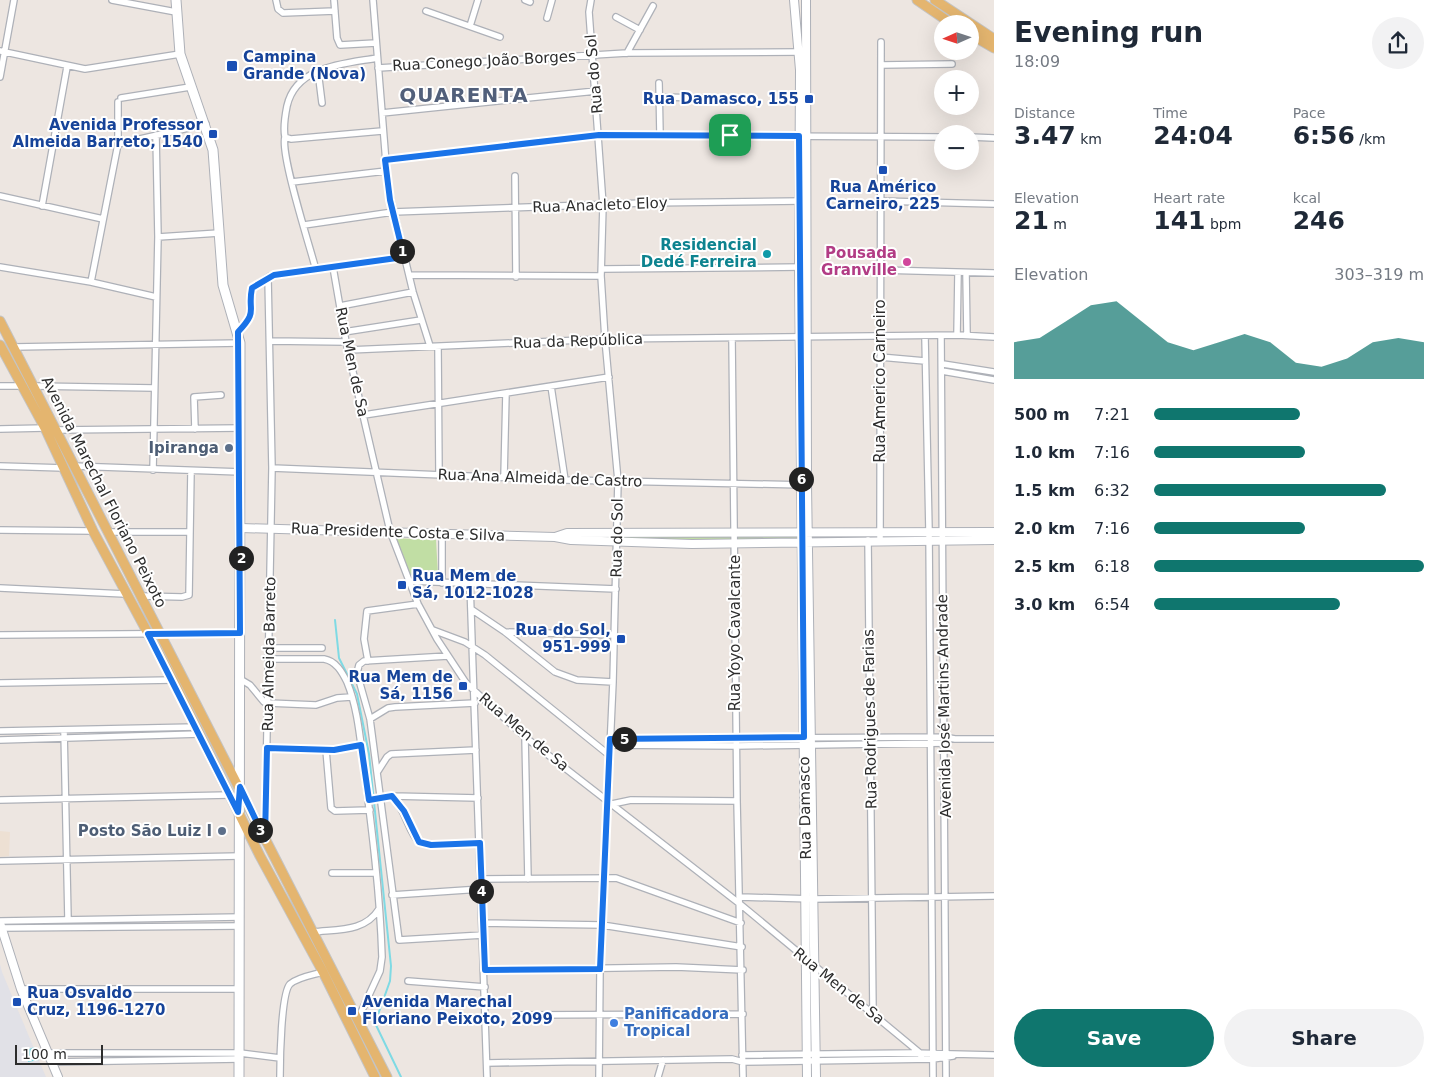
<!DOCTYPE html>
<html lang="en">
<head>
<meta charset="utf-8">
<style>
	body { margin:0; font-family:"DejaVu Sans",sans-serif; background:#f2f2f3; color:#1f2937; height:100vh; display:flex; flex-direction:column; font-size:19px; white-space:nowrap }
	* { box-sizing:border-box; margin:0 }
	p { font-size:16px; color:#747a83 }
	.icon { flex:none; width:28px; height:28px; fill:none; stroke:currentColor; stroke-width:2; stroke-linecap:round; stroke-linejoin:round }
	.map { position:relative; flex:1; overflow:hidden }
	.sheet { display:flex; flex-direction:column; background:#fff; width:450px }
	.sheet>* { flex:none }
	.needle { width:32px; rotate:267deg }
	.buttons { position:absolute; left:934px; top:15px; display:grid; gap:10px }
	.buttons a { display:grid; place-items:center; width:45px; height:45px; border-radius:50%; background:#fff; box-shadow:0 5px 20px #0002; font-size:25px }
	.scale { position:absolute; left:15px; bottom:12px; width:88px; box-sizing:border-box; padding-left:5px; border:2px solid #2d2d2d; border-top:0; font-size:14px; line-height:18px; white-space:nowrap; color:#2d2d2d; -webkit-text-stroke:4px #fff; paint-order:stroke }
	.pin { position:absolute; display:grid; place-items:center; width:42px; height:42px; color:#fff; margin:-21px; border-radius:10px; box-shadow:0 2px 8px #0006 }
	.km { position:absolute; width:25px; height:25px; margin:-12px; border-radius:50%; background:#222; color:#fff; font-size:14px; line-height:25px; text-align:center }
	.round { display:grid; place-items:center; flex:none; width:52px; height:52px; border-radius:26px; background:#f2f2f3 }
	.head { display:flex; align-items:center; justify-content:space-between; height:85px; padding:0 20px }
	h1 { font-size:28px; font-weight:600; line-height:38px }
	.figures { display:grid; grid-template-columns:repeat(3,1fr); gap:8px; height:85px; padding:5px 20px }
	.figures div { display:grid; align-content:center }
	.figures b { font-size:25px; font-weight:600 }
	.figures small { font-size:14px; font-weight:400 }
	.figures p { font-size:14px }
	.chart { height:140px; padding:10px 20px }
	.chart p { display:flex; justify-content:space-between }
	.chart svg { width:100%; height:90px; margin-top:5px; fill:#0f766e; opacity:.7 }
	.primary-button { display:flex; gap:10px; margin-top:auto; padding:10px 20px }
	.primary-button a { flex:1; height:58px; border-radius:30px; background:#0f766e; color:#fff; font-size:20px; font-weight:600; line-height:58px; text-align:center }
	.primary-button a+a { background:#f2f2f3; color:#1f2937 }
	ul { padding:0 20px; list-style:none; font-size:16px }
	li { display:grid; grid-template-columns:80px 60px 1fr; align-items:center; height:38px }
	li i { height:12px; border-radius:6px; background:#0f766e }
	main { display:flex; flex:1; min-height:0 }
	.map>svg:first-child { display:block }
</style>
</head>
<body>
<main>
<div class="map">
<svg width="994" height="1077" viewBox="0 0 994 1077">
	<rect width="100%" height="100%" fill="#ede6e1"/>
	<path fill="#e1e1e7" d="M0,964l2,8 44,105h-46z"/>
	<path fill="#ede0d3" d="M0,831l10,1 -1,24 -9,1z"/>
	<path fill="#c1dea4" d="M994,533v6l-257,2 -175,-3 1,-4z
		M392,538l44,2 2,35h-32z"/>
	<path fill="#7fdae4" d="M34,1047l5,13 -11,2 -1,-12z"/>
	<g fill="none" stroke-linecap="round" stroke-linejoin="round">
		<path stroke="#7fdae4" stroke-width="2" d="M335,620l4,38 18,36 12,60 22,212 -1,15 -15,42 26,54"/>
		<g stroke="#aeb1b8" stroke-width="8">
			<path id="minor" d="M112,0l64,12
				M276,0l2,9 5,4 52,-2
				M334,0l3,38 3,7 36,-2
				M373,0l15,188 25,104 17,54
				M525,0l5,2
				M591,0l-2,12 14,193 -2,71 4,63 13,142 -5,201 -13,287 -1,108
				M426,11l74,26
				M616,17l24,13
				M547,18l5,-18
				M470,26l8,-26
				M0,51l85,18 95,-15
				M627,53l26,-47
				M377,58c-34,6 -81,8 -90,48 -2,10 -4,21 -2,31l6,2 91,-8
				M881,65l71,-1
				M378,68l249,-15 172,-1
				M318,71l4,32
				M0,77l14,-77
				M659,83l1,52
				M661,97l41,1
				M121,98l69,-11
				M382,113l214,-22
				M285,137c-5,17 25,110 31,133
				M970,137l24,1
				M118,144l88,-20
				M385,160l214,-25 343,2
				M515,176l1,101
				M292,182l94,-11
				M0,196l103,23
				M881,201l113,3
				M42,206l25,-139
				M304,225l89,-13 251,-9 158,-2
				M158,237l61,-4
				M0,267l91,15 65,15
				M333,267l13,75 44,189 28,73 19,35 29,44 59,54 215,167 180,149 2,6
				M602,269l200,-2
				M880,270l114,3
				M966,273l1,62
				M409,275l192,1
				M91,282l27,-138v-42
				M340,306l73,-14
				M344,332l77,-12
				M238,333c21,-23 8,-22 14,-45l18,-12 134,-19
				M957,335l1,-62
				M941,336l5,741
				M925,337l4,194 4,546
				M732,338l5,463 6,276
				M270,341l76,1
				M14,347l226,-4
				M438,347l1,128
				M349,350l256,-11 353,-4 36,2
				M880,357l45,4
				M943,364l51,8
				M942,371l52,9
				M0,386h22
				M34,386l120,2
				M551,386l14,94
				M364,415l245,-38
				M0,429l45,-1
				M195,429l-1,-32 27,-2
				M58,430l183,-2
				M0,466l64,2
				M73,466l168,6
				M272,468l293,12 240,5
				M153,470l5,-233 -2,-102
				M504,477l2,-84
				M0,530l93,1
				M109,532h81
				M442,533v50
				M868,540l5,472
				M880,540l1,-498
				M410,581l206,8
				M470,584l17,493
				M0,588l125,6
				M141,596l41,1 7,-2 2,-124
				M471,609l34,23 50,40 22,8 36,2
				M433,630l32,12 20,13 124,100
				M505,632l108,3
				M0,635l240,-2
				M269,648h53
				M448,656l-84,5 -5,4 -2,8 13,46 29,221 84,-5
				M268,659h56c12,2 18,13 23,23 11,27 13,57 17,86 8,62 16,125 18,189l-2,14 -22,48
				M368,661l-4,-22 3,-28 51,-7
				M240,679l10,6 14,17 4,1 48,2 21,-7 14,-1
				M0,683l173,-3
				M370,719l18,-11 7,-1 80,-4
				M64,730l4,189
				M0,731l196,-4
				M525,737l3,142
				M610,739l334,-2 11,2h39
				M0,740l200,-6
				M609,745l127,1 211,-3
				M267,748l67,2 27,-5
				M326,750l5,58 4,3 35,-1
				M378,771l9,-14 4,-3 85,-4
				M392,796c14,14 16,36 27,46l12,3 49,-2
				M0,800l229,-5
				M369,800l23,-4 86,2
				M612,804l19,-4 106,1
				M265,836l7,-368 -4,-190
				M0,861l240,-5
				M332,873h44
				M480,879l136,-1 125,45
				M392,895l89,-6
				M740,897l73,2 181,-3
				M0,921l240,-4
				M482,923l120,2 140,22
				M2,928l237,-2
				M313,932c25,-3 52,0 66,-23
				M485,970l191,-3 67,3
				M408,981l77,6
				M21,989h219
				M517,1015l226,-1
				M47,1053h193l40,5
				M742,1055l170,-2 82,2
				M52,1062l188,-3
				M487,1063l245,-4 11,3 190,-3 20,-3
				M280,1077c0,-16 1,-84 10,-93 8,-7 23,-9 33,-12
				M658,1077l5,-17"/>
		</g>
		<g stroke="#aeb1b8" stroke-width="10">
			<path id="tertiary" d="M794,0l6,70 -1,197 8,810
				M806,0l1,485 9,592
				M241,528l314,9 16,3 121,4 302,-4
				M555,537l12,-4 427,-1
				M0,923l21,66 37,88"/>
		</g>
		<g stroke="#aeb1b8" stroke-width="11">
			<path id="secondary" d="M176,0l4,54 33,96 10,135 17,58 -1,734"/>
		</g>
		<g stroke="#c4c4c4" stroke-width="11">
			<path id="primary" d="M917,0l35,24
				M935,0l59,39
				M970,34l24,14
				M0,321l387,756
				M0,345l45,83 48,103 80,149 87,176 63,116 52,105"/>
		</g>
		<use href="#minor" stroke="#fff" stroke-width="5.5"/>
		<use href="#tertiary" stroke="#fff" stroke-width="8"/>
		<use href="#secondary" stroke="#fff" stroke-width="9"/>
		<use href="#primary" stroke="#e4b56f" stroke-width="9"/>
	</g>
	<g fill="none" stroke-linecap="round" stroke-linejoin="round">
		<g stroke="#fff" stroke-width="10">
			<path id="route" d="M599,135l200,1 5,601 -194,2 -10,230 -115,1 -5,-127 -49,2 -12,-3 -15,-31 -12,-15 -23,4 -8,-55 -27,5 -67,-2 -2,91 -25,-52 -2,25 -90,-178 92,-1 -2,-301c21,-22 9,-20 14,-44l22,-13 130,-18 -14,-57 -5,-40z"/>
		</g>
		<use href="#route" stroke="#1a73e8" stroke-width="6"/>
	</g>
	<g fill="#1a4fb4" stroke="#fff" stroke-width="2">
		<rect x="226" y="60" width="12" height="12" rx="2.5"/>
		<rect x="804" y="94" width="10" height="10" rx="2.5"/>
		<rect x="208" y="129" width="10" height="10" rx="2.5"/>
		<rect x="878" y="165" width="10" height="10" rx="2.5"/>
		<rect x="397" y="580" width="10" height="10" rx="2.5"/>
		<rect x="616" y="634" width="10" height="10" rx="2.5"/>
		<rect x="458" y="681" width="10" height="10" rx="2.5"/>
		<rect x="12" y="997" width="10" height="10" rx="2.5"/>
		<rect x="347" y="1006" width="10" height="10" rx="2.5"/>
	</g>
	<circle fill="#0f9aa8" stroke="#fff" stroke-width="2" cx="767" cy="254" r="5"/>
	<circle fill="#d1479c" stroke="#fff" stroke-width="2" cx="907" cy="262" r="5"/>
	<g fill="#5c6f8a" stroke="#fff" stroke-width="2">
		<circle cx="229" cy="448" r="5"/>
		<circle cx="222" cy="831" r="5"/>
	</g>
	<circle fill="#3f7fe0" stroke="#fff" stroke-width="2" cx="614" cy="1023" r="5"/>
	<g text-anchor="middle" stroke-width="4" stroke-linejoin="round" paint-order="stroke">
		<g font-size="15" font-weight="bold" fill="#164399" stroke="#fff" text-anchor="start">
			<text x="243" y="62">Campina<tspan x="243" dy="17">Grande (Nova)</tspan></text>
			<text x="799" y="104" text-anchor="end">Rua Damasco, 155</text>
			<text x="203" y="130" text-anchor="end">Avenida Professor<tspan x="203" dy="17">Almeida Barreto, 1540</tspan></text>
			<text x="883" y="192" text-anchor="middle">Rua Américo<tspan x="883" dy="17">Carneiro, 225</tspan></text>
			<text x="412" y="581">Rua Mem de<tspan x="412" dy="17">Sá, 1012-1028</tspan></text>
			<text x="611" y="635" text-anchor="end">Rua do Sol,<tspan x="611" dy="17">951-999</tspan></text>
			<text x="453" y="682" text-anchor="end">Rua Mem de<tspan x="453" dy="17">Sá, 1156</tspan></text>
			<text x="27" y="998">Rua Osvaldo<tspan x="27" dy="17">Cruz, 1196-1270</tspan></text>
			<text x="362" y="1007">Avenida Marechal<tspan x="362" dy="17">Floriano Peixoto, 2099</tspan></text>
		</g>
		<g font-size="15" fill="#2d2d2d" stroke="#fff">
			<text transform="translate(484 61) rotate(-3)" y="5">Rua Conego João Borges</text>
			<text transform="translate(594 74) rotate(-95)" y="5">Rua do Sol</text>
			<text transform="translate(600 205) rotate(-2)" y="5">Rua Anacleto Eloy</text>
			<text transform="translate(578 341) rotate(-2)" y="5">Rua da República</text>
			<text transform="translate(352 362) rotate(78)" y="5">Rua Men de Sa</text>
			<text transform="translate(880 381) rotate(-90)" y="5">Rua Americo Carneiro</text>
			<text transform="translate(540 478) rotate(2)" y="5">Rua Ana Almeida de Castro</text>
			<text transform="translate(104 492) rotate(63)" y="5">Avenida Marechal Floriano Peixoto</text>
			<text transform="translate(398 532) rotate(2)" y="5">Rua Presidente Costa e Silva</text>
			<text transform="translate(617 538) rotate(-89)" y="5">Rua do Sol</text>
			<text transform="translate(735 633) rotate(-90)" y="5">Rua Yoyo Cavalcante</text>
			<text transform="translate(269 654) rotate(-89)" y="5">Rua Almeida Barreto</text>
			<text transform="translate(944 706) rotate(-91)" y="5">Avenida José Martins Andrade</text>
			<text transform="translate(870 719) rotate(-91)" y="5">Rua Rodrigues de Farias</text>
			<text transform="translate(524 732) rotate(40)" y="5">Rua Men de Sa</text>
			<text transform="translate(805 808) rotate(-91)" y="5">Rua Damasco</text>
			<text transform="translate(839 986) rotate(39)" y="5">Rua Men de Sa</text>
		</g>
		<g font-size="15" font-weight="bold" fill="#0d838f" stroke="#fff" text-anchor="end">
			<text x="757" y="250">Residencial<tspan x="757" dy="17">Dedé Ferreira</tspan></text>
		</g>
		<g font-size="15" font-weight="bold" fill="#b23c85" stroke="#fff" text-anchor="end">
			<text x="897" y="258">Pousada<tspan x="897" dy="17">Granville</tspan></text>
		</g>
		<g font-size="15" font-weight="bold" fill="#4e5e75" stroke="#fff" text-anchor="end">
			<text x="219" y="453">Ipiranga</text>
			<text x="212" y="836">Posto São Luiz I</text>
		</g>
		<g font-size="15" font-weight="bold" fill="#366cbe" stroke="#fff" text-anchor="start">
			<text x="624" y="1019">Panificadora<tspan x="624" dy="17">Tropical</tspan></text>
		</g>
		<g font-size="20" font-weight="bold" letter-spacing="1" fill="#515f7a" stroke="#fff">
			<text x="464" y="102">QUARENTA</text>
		</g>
	</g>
</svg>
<div class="buttons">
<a><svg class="needle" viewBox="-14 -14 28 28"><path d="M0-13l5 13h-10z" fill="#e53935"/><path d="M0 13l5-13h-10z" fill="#747a83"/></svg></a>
<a>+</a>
<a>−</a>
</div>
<div class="scale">100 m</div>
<div class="pin" style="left:730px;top:135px;background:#1e9e55"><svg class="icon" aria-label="arrive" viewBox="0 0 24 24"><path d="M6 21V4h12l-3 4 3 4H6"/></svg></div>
<b class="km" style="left:402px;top:251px">1</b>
<b class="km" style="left:241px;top:558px">2</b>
<b class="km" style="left:260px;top:830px">3</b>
<b class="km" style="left:481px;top:891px">4</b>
<b class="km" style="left:624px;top:739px">5</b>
<b class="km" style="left:801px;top:479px">6</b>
</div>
<section class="sheet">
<div class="head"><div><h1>Evening run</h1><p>18:09</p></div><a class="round"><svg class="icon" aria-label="share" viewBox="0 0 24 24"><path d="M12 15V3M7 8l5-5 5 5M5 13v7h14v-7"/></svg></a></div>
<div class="figures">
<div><p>Distance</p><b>3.47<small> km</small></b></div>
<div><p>Time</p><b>24:04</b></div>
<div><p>Pace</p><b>6:56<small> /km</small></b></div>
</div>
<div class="figures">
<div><p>Elevation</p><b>21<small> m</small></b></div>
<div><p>Heart rate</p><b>141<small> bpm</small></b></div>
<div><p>kcal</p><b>246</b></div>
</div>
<div class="chart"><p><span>Elevation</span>303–319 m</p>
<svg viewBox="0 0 160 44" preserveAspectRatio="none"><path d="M0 44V26L10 24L20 16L30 8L40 6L50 16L60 26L70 30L80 26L90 22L100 26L110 36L120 38L130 34L140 26L150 24L160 26V44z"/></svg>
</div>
<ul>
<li><b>500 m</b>7:21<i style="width:54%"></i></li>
<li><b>1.0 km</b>7:16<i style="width:56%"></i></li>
<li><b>1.5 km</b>6:32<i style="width:86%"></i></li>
<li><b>2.0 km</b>7:16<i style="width:56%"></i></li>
<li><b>2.5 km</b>6:18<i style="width:100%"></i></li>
<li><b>3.0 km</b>6:54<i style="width:69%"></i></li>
</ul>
<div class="primary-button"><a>Save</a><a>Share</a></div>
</section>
</main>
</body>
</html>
